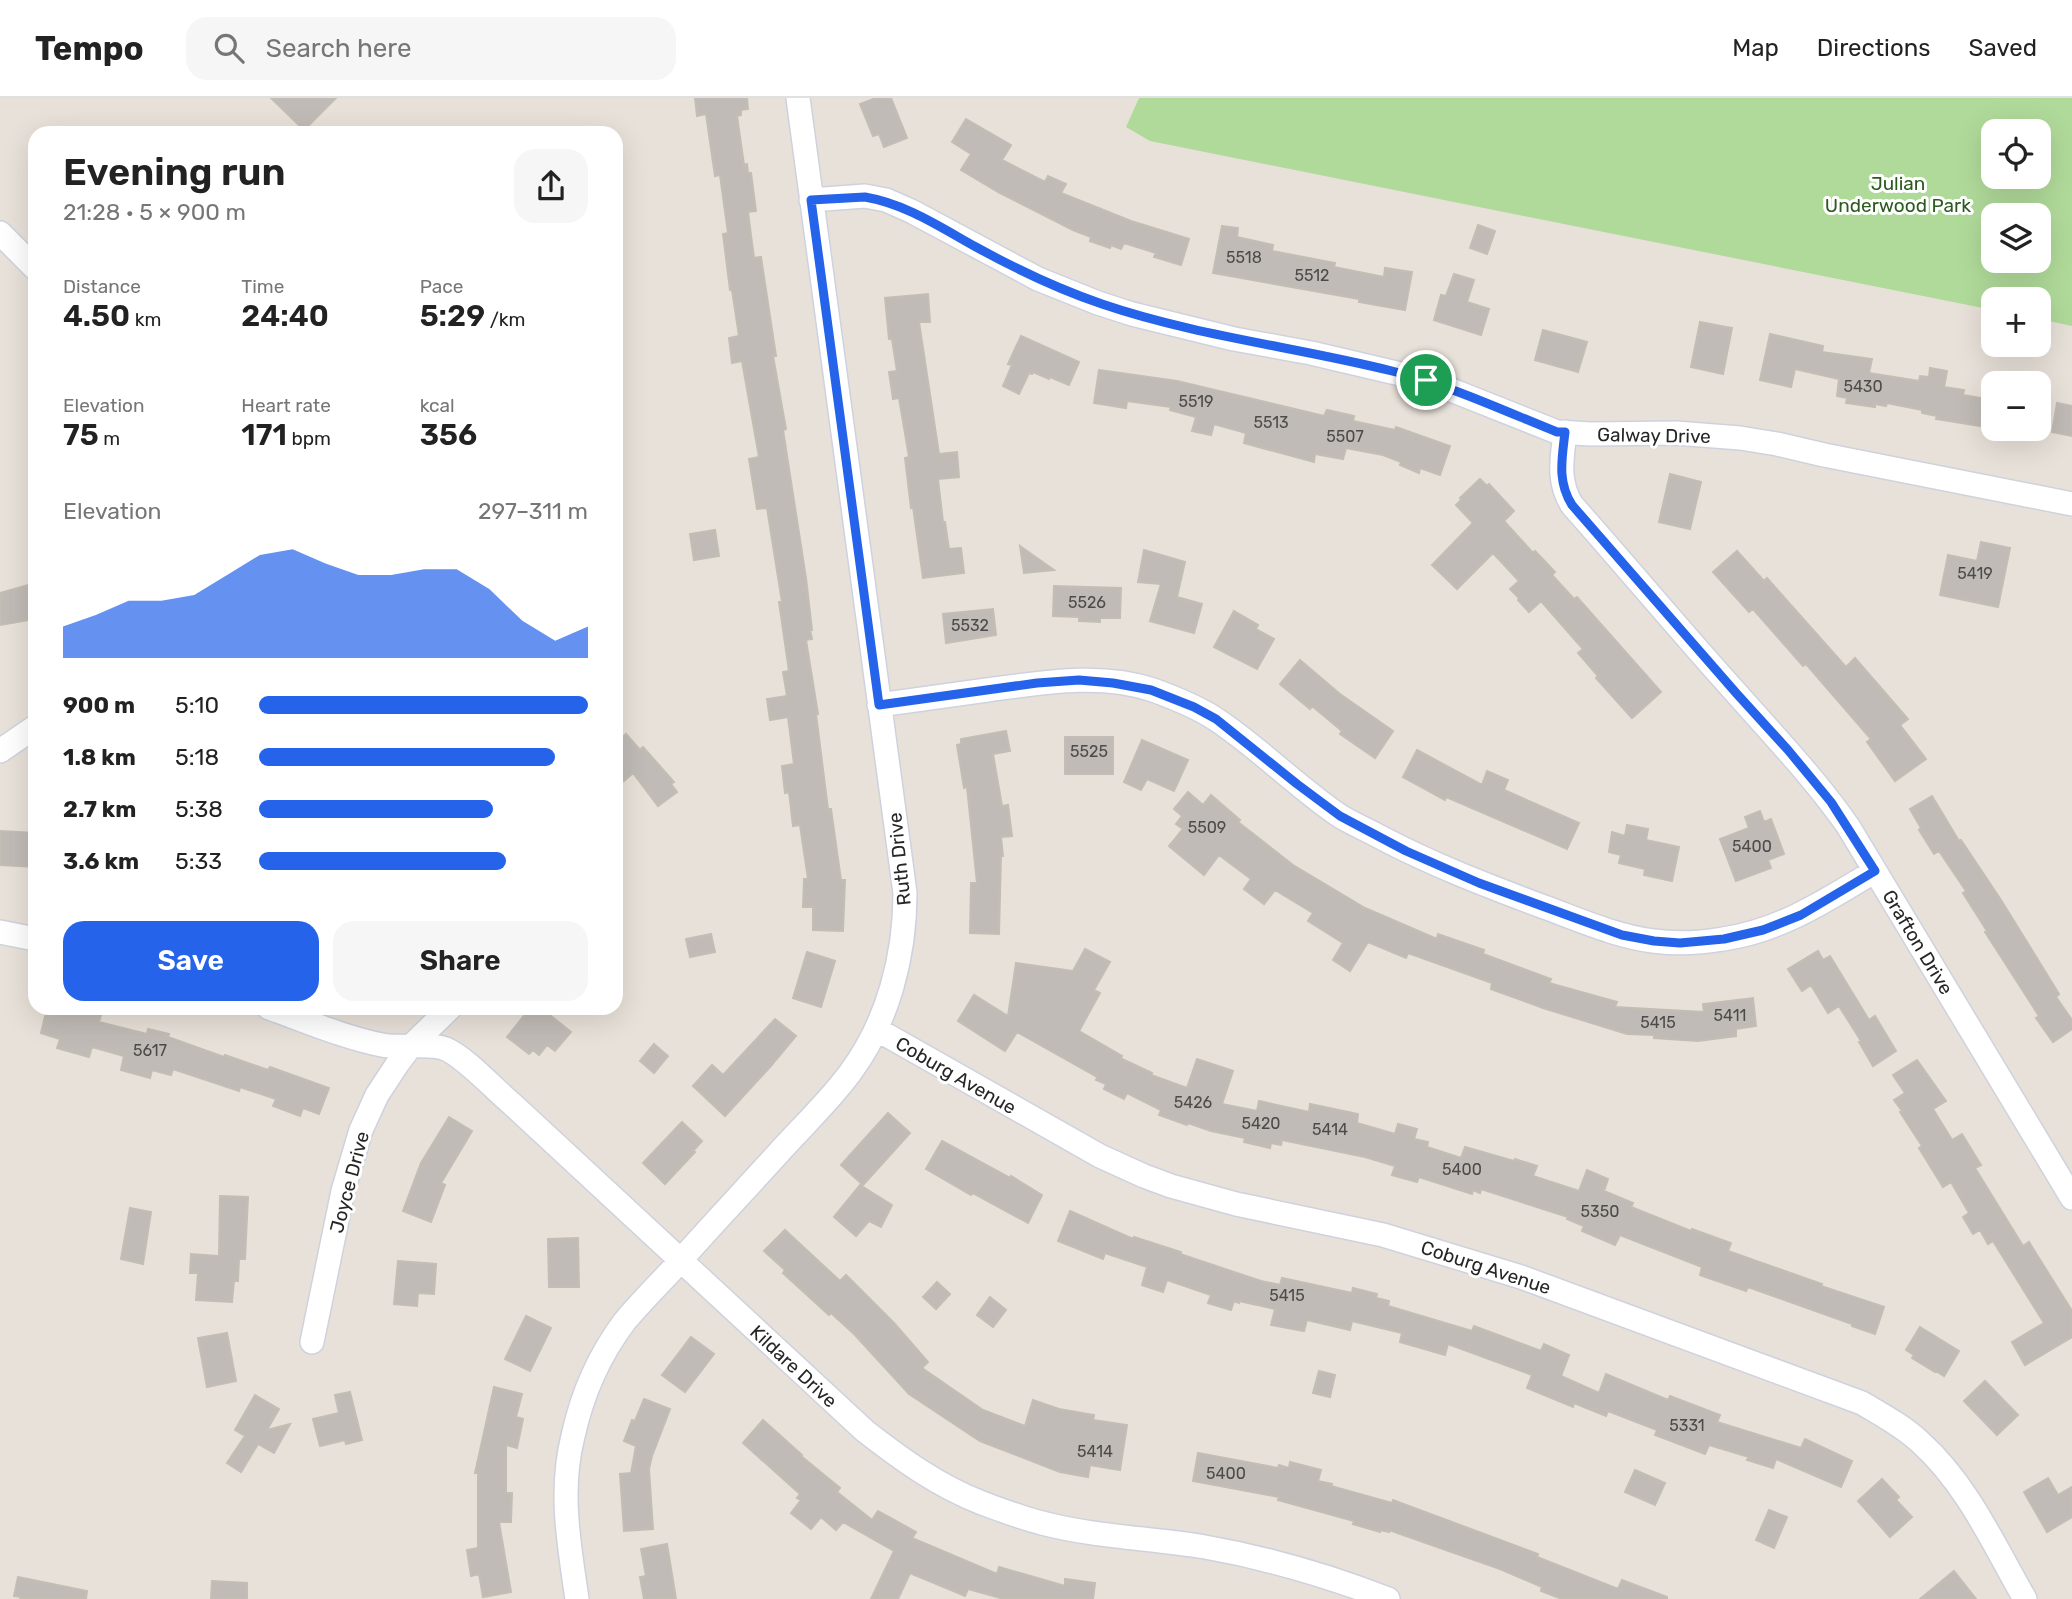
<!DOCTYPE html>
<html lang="en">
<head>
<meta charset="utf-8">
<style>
	body { margin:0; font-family:Rubik,sans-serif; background:#f6f6f6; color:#222; height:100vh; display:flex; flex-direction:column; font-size:26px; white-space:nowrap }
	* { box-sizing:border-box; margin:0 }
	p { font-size:23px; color:#767676 }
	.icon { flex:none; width:38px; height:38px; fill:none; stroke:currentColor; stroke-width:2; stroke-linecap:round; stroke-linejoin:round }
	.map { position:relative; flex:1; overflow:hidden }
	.drawer { position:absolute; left:28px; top:28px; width:595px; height:889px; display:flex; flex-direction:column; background:#fff; border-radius:21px; box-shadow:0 7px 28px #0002 }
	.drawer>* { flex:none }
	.controls { position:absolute; left:1981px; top:21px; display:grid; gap:14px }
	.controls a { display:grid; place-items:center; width:70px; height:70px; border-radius:14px; background:#fff; box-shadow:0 7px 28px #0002; font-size:35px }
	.pin { position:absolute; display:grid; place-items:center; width:60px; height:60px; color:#fff; margin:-30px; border:4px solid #fff; border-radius:50%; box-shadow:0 2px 7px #0007 }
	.round { display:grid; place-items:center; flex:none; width:74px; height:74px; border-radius:21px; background:#f6f6f6 }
	.summary { display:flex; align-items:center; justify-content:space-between; height:119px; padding:0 35px }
	h1 { font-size:38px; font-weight:600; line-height:52px }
	.figures { display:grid; grid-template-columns:repeat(3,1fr); gap:10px; height:119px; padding:7px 35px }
	.figures div { display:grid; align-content:center }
	.figures b { font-size:30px; font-weight:600 }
	.figures small { font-size:19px; font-weight:400 }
	.figures p { font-size:19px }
	.chart { height:196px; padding:14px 35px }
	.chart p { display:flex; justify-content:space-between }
	.chart svg { width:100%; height:126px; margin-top:7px; fill:#2563eb; opacity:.7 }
	.cta { display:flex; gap:14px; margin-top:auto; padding:14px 35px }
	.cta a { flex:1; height:80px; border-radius:21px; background:#2563eb; color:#fff; font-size:28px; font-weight:600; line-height:80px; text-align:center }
	.cta a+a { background:#f6f6f6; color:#222 }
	ul { padding:0 35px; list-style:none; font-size:23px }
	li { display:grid; grid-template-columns:112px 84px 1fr; align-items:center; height:52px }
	li i { height:18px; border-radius:9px; background:#2563eb }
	header { display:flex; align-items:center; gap:42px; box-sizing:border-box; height:98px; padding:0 35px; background:#fff; border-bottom:2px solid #e0e0e0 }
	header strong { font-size:33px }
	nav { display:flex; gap:38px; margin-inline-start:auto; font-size:24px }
	.search { width:490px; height:63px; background:#f6f6f6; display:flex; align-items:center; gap:18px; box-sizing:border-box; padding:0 24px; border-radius:21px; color:#767676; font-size:26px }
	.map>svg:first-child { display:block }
</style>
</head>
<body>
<header>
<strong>Tempo</strong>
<div class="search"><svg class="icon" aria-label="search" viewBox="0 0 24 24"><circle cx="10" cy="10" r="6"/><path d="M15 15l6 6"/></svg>Search here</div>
<nav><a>Map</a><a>Directions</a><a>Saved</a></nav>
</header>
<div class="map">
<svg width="2072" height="1501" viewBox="0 0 2072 1501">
	<rect width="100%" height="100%" fill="#e8e1d9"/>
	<path fill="#b0da9a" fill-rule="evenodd" d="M1139,0h933v228l-33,-7v-20h-46v11l-843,-169 -24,-14zM1993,33h46v46h-46zM1993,117h46v46h-46z"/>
	<path fill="#c0bbb6" stroke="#c3bdb3" stroke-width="2" d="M271,0h65l-32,32z
		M695,0h52l1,11 -7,1v5l-4,1 7,49 3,-1 1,9h3l5,38 -8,1 6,46 7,-1 15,99h-3l13,73 -3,1 23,148 6,52h-2l2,9 -6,1 12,74h-2l12,95h3l10,71h4l-2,51 -30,-1v-23h-10l1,-28h4l-8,-54 -7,1 -4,-34 -4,1 -3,-27 12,-2 -6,-47 -18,3 -3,-21 20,-3 -4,-24 6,-1 -10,-69h3l-15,-94 -10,1 -8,-50 10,-2 -17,-96 -10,2 -3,-25 10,-2 -7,-46h-2l-7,-56 5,-1 -8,-58 -5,1 -9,-62 -9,2z
		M876,0h15l16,40 -23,9 -5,-13 -6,2 -13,-32z
		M966,21l45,26 -9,15 43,22 3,-6 18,8 -5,9 70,28 58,18 -8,26 -27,-8 2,-4 -32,-10 -3,6 -10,-4 -1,3 -20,-7 1,-4 -18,-7 -73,-37 -39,-23 10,-16 -19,-12z
		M1478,127l17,6 -8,23 -17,-6z
		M1222,128l16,2 -1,9 36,8 -1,6 63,12 -1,4 50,10 1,-9 27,4 -7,38 -46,-8v-3l-146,-26z
		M1454,176l20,6 -7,22 22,7 -8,26 -47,-15 7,-25 5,1z
		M928,196l2,28h-11l20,132 18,-2 2,25 -21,2 5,43h2l4,27 12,-1 3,25 -41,5 -10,-71 -2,1 -6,-50 4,-1 -10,-59 -6,1 -4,-27 8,-1 -5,-32h-3l-4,-41z
		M1700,224l32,6 -9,46 -32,-7z
		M1543,232l44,12 -9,30 -43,-12z
		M1770,236l53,12 -1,6 50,7 -3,14 50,8 1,-5 9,1 1,-9 17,3 -3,16 20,3 -1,5 30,5v28l-57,-9 1,-3 -15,-3v-3l-35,-7 -1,3 -11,-2v3l-29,-4 1,-5 -10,-2 2,-17 -44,-10 -4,18 -31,-7z
		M1021,238l58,26 -10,23 -19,-8 -1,2 -16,-7 -1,2 -3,-1 -10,21 -16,-8 9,-21 -4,-1z
		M1099,272l78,11 147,35 3,-6 27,6 -1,5 42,9 1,-3 54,19 -10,29 -20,-7 -1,5 -19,-8 1,-3 -18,-7 -37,-7 -3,11 -28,-5 -1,8 -70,-19 2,-10 -32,-9 -3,11 -19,-4 4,-14 -26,-7 1,-3 -44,-6 -1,7 -32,-5z
		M2057,305l15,3v30l-20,-4z
		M1670,376l31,8 -11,47 -31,-7z
		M1480,381l7,7 2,-2 25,27 -10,10 29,32 2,-2 20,21 -3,3 22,24 3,-2 84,95 -29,26 -36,-40 2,-2 -20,-23 5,-4 -42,-48 -12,11 -11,-12 1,-2 -9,-9 9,-8 -26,-28 -36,36 -25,-24 41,-42 -17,-18 5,-5 -1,-2z
		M715,432l4,26 -25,4 -4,-26z
		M1981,444l29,6 -12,59 -58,-12 8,-40 29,6z
		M1020,448l34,24 -30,3z
		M1144,452l41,12 -8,35 25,7 -8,29 -44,-12 11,-37 -23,-2z
		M1737,453l27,30 3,-3 79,89 9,-9 53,61 -8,6 26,34 -31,22 -28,-39 4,-3 -65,-75 -3,2 -50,-57 -4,3 -36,-40z
		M35,485v36l-35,6v-32z
		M1054,488l67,2 -1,30h-20v4l-21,-1v-4l-26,-1z
		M993,511l3,26 -50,8 -3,-29z
		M1234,513l24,14 -2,4 18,10 -17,30 -43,-22z
		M1300,562l40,34 53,37 -18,27 -35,-24 2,-3 -30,-25 -2,3 -30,-25z
		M1006,633l4,20 -17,3 9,52 6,-1 4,31 -11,1 2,19h-2l-2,78 -29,-1 1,-50h6l-10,-96 -3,1 -7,-43 4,-1v-5z
		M626,636l14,16 3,-3 31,35 -3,2 6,8 -19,14 -25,-33 -9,8 -8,-10v-28z
		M1065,639h48v37h-48z
		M1142,642l46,20 -14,31 -27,-12 -6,11 -17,-8z
		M1417,652l65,35 5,-14 21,9 -4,10 75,33 -12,26 -116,-50 -5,-2 -1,3 -42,-23z
		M1188,694l15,13 8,-10 29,25 -2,2 55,43 72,43 72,31 1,-5 46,16 -1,4 68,25 -2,4 68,19 -2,5 89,5 -1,-8 50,-6 3,28 -20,3v7l-38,5 -44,-3v-3l-27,-1 -84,-26 -52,-19 1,-6 -84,-30 -2,5 -38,-16 -18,29 -17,-11 10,-17 -35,-22 5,-8 -38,-23 -11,14 -20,-15 7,-10 -32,-24 -15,20 -35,-29 14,-17 -7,-5 6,-8 -8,-7z
		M1932,698l27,45 2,-1 40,60 58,94 -3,3 16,23v9l-19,13 -17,-24 3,-2 -54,-84 2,-1 -24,-38 3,-2 -27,-40 -5,3 -15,-24 2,-2 -11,-19z
		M1760,713l4,11 7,-3 13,35 -16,6 3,8 -35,13 -16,-42 29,-11 -4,-11z
		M1627,727l21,4 -2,11 33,7 -7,34 -28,-6 1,-6 -26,-6 2,-8 -12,-3 3,-20 13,4z
		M0,733l35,2v34l-35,-2z
		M711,836l4,18 -25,5 -4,-18z
		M1085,851l25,13 -16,28 6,3 -21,38 43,25 -2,2 32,15 -1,2 36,13 10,-29 36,12 -11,33 35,7 2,-10 50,11 1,-8 48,10 -1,9 38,11 3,-10 19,5 -3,10 14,3 -1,5 34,11 4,-11 49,14 1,-2 22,7 -4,10 46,15 8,-21 21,9 -4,12 29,12 -2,4 60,24 1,-2 39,14 -3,8 94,33 -1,2 63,21 -9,27 -23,-8v-2l-104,-37 -2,4 -46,-16 2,-8 -82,-32 -5,10 -33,-14 2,-5 -17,-7 1,-2 -87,-28 -1,4 -7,-3 -1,4 -53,-17 -2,5 -25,-7 3,-9 -30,-9 -83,-17 -1,5 -10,-2 -1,5 -26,-6 1,-4 -34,-7 -23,-8 -1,2 -28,-10 2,-5 -34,-17 -3,6 -20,-10 2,-5 -10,-4 1,-3 -80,-45 -12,19 -47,-30 16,-26 34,21 8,-53 57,8z
		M1818,853l5,9 7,-4 39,64 6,-4 21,35 -23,15 -14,-24 2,-1 -22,-35 -11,7 -17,-28 -9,6 -14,-22z
		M807,854l28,9 -14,46 -28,-9z
		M47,910h27l27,7 -2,7 48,12 1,-5 21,5 -1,3 56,20 1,-2 43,15 2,-3 59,21 -10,26 -16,-6 -3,8 -27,-10 3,-7 -36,-12 -1,4 -66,-22 -2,6 -19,-5 -2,8 -29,-8 3,-14 -32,-9 -3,10 -32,-9 3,-9 -19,-6z
		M530,910h11l30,24 -16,19 -8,-6 -8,10 -6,-5 -4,4 -22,-17z
		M775,921l21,17 -26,31 -45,49 -32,-30 19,-21 11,10z
		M654,946l14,12 -14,17 -14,-12z
		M1917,962l29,41 -13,8 19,31 10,-6 19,31 -6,3 48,78 6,-4 43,69v26l-47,28 -13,-23 32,-19 -51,-82 -5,3 -8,-14 -7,4 -10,-17 6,-4 -18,-31 -8,5 -24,-39 3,-2 -22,-34 2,-1 -8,-11 11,-7 -12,-18z
		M888,1015l22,20 -47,52 -22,-20z
		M449,1019l23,14 -31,52 4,2 -14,37 -28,-11 18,-48z
		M682,1024l20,19 -9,10 2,1 -30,32 -22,-21z
		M942,1043l68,37 1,-2 31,19 -14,28 -55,-30 -2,2 -45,-26z
		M860,1087l32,20 -11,22 -12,-6 -13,15 -22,-19z
		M220,1098l28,1 -3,62h-6l-1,22h-4l-2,21 -36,-2 2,-27h-8l1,-19 28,2z
		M130,1110l21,4 -8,52 -22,-5z
		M1070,1113l63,28 1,-2 47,15 -1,2 81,27 19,4 2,-7 70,15 1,-5 24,6 -1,4 13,3 -1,5 84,25 2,-5 67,25 3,-7 25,11 -8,21 38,17 7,-19 62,26 2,-4 50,19 -3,7 84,26 4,-9 47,22 -11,26 -65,-28 -3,9 -26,-8 2,-3 -40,-12 -4,9 -50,-19 2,-5 -49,-19 -2,5 -32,-13 -1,4 -46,-19 5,-13 -84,-31 -3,11 -45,-13 2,-9 -50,-12 -2,9 -43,-10 -3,11 -33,-6 4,-16 -36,-8v2l-5,-2 -3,9 -23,-7 3,-8 -44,-15 -4,12 -21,-7 5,-18 -42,-14 -2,6 -45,-18z
		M785,1132l55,51 6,-6 48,48 34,39 -6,6 61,42 42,16 8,-26 26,9 35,6 -1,5 34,5 -7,45 -30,-5 -2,12 -28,-5 -80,-31 -71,-47 -55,-60 -23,-21 -2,2 -46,-42 2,-3 -21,-19z
		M578,1140l1,49h-30l-1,-48z
		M398,1163l38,3 -2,30 -16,-1 -1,13 -23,-2z
		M937,1184l13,12 -14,15 -13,-12z
		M990,1199l16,13 -13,17 -16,-12z
		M526,1218l25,12 -21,43 -25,-12z
		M1920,1229l39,24 -15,25 -8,-5 -1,1 -23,-14 2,-3 -8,-5z
		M227,1235l9,48 -29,6 -9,-49z
		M691,1239l23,17 -29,38 -23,-17z
		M1319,1273l16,4 -5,22 -17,-4z
		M1985,1283l33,34 -21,20 -33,-34z
		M494,1289l28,7 -6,23 7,2 -6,29 -11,-3v48h6l-1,29h-12l12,70 -28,5 -4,-23 -8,2 -4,-26 11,-2v-75h-3z
		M350,1294l12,48 -16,4 -1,-4 -25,6 -7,-27 26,-6 -4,-18z
		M255,1297l24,14 -12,21 23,-6 -16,29 -16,-9 -17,28 -14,-9 18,-27 -10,-6z
		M644,1301l26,10 -18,47 -3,13 4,60 -29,2 -4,-57 11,-1 5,-27 -12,-5 8,-21 3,1z
		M763,1322l39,35 -1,1 39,32 -3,4 35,28 6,-9 38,21 -4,6 85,36 2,-7 66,19v-7l30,4 -2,16h-89l-36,-10 -3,7 -55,-23 -12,26h-27l23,-48 -51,-29 -7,8 -15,-13 -10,12 -20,-16 10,-13 -4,-2 3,-4 -57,-51z
		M1198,1355l80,15 1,-3 10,3 1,-6 31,8 -3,11 14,3 -1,2 61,17 1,-3 145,54 -1,3 81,32 4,-9 45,17v2h-105l-21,-8 1,-4 -42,-18 -111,-39v2l-9,-2v2l-27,-8 1,-3 -76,-21 1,-3 -86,-16z
		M1635,1372l30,13 -10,22 -30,-13z
		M2048,1380l10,17 14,-8v30l-25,15 -23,-40z
		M1882,1381l17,18 -3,3 16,17 -22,20 -32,-36z
		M1769,1412l18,7 -13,31 -18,-8z
		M667,1446l9,55h-32l-4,-22 6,-1 -5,-27z
		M1954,1473l22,28h-56z
		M18,1479l69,14 -1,8h-66l1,-2 -7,-1z
		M212,1483l35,2v16h-36z"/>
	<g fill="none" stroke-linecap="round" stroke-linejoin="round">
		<g stroke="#cfd2de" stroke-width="26">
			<path id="minor" d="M811,102l54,-4 21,4 25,11 127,68 60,24 34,11 102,25 77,14 115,27 131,52 34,2 85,-1 64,5 37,6 47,11 248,49
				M0,135l35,35
				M1565,334c-3,27 -8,49 7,73 56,63 110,128 166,190 38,43 77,84 110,131l224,372
				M879,607c36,-5 72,-10 108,-15 54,-7 113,-18 166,0 22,8 45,17 64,30 42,28 78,65 120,94 13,9 29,15 43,23 53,28 108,49 164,70 36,13 71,29 109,34 23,3 47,2 70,-2 57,-8 104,-39 152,-68
				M0,653l35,-24
				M0,834l35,7
				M269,910c37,13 74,29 113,37 20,4 46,-3 64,4 20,9 48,40 66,55l353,327c36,28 73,55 117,72 19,7 40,15 60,20 53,14 109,15 163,24 62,11 124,29 183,52
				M876,931l224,127 44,20 27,10 65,18 147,31 138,42 341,126c20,12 41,23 58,39 47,42 74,103 105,157
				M312,1244l31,-151 18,-61 16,-35 21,-32 12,-16 40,-39
				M577,1501c-8,-55 -18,-108 -4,-163 9,-41 27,-82 52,-115 15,-18 31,-34 47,-51 36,-41 74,-81 111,-122 23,-25 47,-48 67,-75 38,-51 55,-117 55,-180l-107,-795"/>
		</g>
		<use href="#minor" stroke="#fff" stroke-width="23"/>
	</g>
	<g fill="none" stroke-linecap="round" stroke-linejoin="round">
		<g stroke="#fff" stroke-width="14">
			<path id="route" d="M865,99c41,7 75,30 111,50 40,22 82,42 126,57 94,32 194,43 290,67 57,14 110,39 165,61h8c-3,27 -8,49 7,73l165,189 51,56 43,52 44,69 -74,44 -38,15 -39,9 -44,4 -26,-2 -32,-6 -143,-52 -73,-32 -66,-35 -43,-32 -81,-65 -22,-12 -43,-17 -38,-7 -34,-3 -42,3 -158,22 -68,-505z"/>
		</g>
		<use href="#route" stroke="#2563eb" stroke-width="9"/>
	</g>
	<g text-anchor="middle" stroke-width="6" stroke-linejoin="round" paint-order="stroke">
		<g font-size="16" fill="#4c4b4a">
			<text x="1244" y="165">5518</text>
			<text x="1312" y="183">5512</text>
			<text x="1863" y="294">5430</text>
			<text x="1196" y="309">5519</text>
			<text x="1271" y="330">5513</text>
			<text x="1345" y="344">5507</text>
			<text x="1975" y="481">5419</text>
			<text x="1087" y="510">5526</text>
			<text x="970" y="533">5532</text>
			<text x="1089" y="659">5525</text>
			<text x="1207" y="735">5509</text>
			<text x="1752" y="754">5400</text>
			<text x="1730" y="923">5411</text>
			<text x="1658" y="930">5415</text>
			<text x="150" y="958">5617</text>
			<text x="1193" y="1010">5426</text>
			<text x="1261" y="1031">5420</text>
			<text x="1330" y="1037">5414</text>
			<text x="1462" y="1077">5400</text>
			<text x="1600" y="1119">5350</text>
			<text x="1287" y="1203">5415</text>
			<text x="1687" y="1333">5331</text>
			<text x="1095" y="1359">5414</text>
			<text x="1226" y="1381">5400</text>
		</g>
		<g font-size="19" fill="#2c5b1f" stroke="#fff">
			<text x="1898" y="92">Julian<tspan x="1898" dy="22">Underwood Park</tspan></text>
		</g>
		<g font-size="19" fill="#262626" stroke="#fff">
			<text transform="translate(1654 337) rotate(1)" y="7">Galway Drive</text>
			<text transform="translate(899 761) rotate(-96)" y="7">Ruth Drive</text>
			<text transform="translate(1918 844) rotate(59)" y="7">Grafton Drive</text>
			<text transform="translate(956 977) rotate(30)" y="7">Coburg Avenue</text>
			<text transform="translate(349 1084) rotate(-75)" y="7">Joyce Drive</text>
			<text transform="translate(1486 1169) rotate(18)" y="7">Coburg Avenue</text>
			<text transform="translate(794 1268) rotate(43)" y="7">Kildare Drive</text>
		</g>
	</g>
</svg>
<div class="controls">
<a><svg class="icon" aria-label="locate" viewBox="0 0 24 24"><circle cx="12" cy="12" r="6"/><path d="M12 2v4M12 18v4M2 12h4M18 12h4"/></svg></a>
<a><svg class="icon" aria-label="layers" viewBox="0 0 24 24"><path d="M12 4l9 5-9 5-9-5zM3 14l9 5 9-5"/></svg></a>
<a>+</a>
<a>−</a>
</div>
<div class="pin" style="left:1426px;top:282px;background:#1e9e55"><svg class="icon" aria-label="arrive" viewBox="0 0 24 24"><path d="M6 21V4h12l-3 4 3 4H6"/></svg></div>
<section class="drawer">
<div class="summary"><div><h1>Evening run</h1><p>21:28 · 5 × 900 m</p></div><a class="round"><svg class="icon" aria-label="share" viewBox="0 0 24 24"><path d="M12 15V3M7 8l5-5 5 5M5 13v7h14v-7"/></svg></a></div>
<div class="figures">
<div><p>Distance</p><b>4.50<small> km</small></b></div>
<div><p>Time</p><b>24:40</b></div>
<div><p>Pace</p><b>5:29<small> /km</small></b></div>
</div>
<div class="figures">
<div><p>Elevation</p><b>75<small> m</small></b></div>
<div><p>Heart rate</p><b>171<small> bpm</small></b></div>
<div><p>kcal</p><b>356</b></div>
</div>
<div class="chart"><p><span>Elevation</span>297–311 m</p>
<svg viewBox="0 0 160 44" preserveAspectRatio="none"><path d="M0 44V33L10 29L20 24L30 24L40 22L50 15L60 8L70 6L80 11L90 15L100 15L110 13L120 13L130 20L140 31L150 38L160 33V44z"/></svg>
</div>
<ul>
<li><b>900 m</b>5:10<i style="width:100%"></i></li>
<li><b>1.8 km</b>5:18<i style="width:90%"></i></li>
<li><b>2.7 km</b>5:38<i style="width:71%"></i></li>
<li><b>3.6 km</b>5:33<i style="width:75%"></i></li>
</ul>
<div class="cta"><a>Save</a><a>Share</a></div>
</section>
</div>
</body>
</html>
